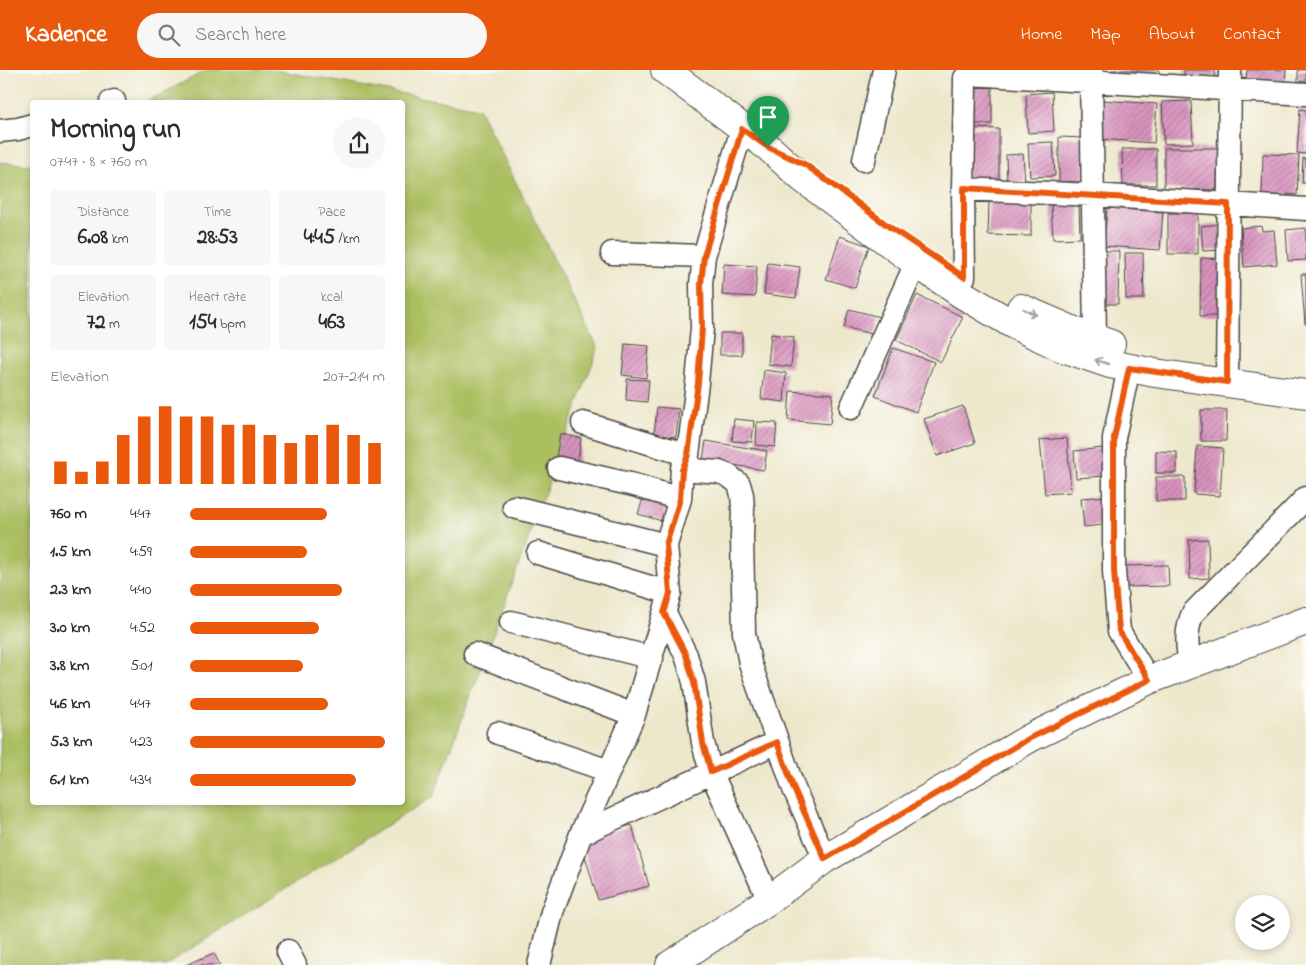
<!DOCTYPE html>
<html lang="en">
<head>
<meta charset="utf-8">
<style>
	body { margin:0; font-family:"Indie Flower",sans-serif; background:#f7f7f7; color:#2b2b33; height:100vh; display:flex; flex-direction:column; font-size:19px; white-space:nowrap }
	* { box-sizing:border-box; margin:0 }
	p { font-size:16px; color:#7c7c81 }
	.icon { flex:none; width:28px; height:28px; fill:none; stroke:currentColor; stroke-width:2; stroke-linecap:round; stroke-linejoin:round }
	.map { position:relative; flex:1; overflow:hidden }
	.panel { position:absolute; left:30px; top:30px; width:375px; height:705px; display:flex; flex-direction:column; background:#fff; border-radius:5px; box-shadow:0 2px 8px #0003 }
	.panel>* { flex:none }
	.controls { position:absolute; left:1235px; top:825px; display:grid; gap:10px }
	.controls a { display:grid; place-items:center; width:55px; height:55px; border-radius:50%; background:#fff; box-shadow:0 2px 8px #0003; font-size:25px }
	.pin { position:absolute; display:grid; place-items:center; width:42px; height:42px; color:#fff; margin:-51px -21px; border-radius:50% 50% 50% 0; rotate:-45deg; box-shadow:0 0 5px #0007 }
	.pin .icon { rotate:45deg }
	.round { display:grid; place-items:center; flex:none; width:52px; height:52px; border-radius:26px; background:#f7f7f7 }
	.headline { display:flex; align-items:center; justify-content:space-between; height:85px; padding:0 20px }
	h1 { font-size:28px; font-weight:700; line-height:38px }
	.metrics { display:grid; grid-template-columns:repeat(3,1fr); gap:8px; height:85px; padding:5px 20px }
	.metrics div { display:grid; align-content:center; border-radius:5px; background:#f7f7f7; text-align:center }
	.metrics b { font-size:21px; font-weight:700 }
	.metrics small { font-size:14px; font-weight:400 }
	.metrics p { font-size:14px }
	.chart { height:140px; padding:10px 20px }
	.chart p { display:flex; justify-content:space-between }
	.chart svg { width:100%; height:90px; margin-top:5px; stroke:#ea580c; stroke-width:6 }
	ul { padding:0 20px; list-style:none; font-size:16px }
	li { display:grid; grid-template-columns:80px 60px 1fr; align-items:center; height:38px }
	li i { height:12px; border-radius:6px; background:#ea580c }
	header { display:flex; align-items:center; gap:30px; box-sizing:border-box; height:70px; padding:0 25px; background:#ea580c; color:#fff }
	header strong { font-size:24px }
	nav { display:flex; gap:28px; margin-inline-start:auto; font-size:18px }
	.search { width:350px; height:45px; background:#f7f7f7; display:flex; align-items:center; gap:12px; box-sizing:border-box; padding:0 18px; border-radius:28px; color:#7c7c81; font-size:19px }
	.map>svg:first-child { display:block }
</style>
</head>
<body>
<header>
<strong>Kadence</strong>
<div class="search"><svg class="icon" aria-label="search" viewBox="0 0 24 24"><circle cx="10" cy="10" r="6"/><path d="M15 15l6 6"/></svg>Search here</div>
<nav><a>Home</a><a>Map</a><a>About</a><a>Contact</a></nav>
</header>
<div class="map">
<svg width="1306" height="895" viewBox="0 0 1306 895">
	<defs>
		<pattern id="building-hatch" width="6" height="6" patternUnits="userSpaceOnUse" patternTransform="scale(1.25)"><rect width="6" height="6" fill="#d993be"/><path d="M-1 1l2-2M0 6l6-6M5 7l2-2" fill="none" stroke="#b0789b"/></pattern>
	</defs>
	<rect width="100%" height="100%" fill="#fdfcf7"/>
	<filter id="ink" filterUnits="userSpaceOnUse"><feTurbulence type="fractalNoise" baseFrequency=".02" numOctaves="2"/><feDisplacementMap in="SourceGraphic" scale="10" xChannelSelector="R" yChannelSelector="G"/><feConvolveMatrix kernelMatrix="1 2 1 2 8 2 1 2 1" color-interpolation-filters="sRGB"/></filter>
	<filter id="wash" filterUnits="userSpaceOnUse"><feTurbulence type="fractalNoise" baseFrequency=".0096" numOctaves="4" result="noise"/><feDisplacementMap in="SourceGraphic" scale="20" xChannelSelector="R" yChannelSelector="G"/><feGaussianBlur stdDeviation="1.12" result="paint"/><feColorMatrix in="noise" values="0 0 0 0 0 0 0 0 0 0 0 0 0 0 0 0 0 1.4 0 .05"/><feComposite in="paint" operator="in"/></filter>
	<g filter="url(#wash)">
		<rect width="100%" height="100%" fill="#ede7cb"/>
		<path fill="#abbe61" stroke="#6b7446" d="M207,0h68l204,38 119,240 -164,448 -269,169h-165v-803l28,3 4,-3v640h370v-700h-256z"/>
		<g id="blocks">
			<path fill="url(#building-hatch)" d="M1112,0h47v5l-47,-2z
				M1184,0h31v7h-31z
				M1247,0h39l-1,12 -39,-3z
				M1298,0h8v13h-8z
				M967,14h25v40h-25z
				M1052,22l2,39 -26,2 -2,-39z
				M1101,30l56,4 -3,39 -55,-4z
				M1191,31l2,42 -29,1 -2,-42z
				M1300,39l6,1v44l-9,-1z
				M967,58l32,1v53l-33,-1z
				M1059,67l25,1v44h-25z
				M1053,72l2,34 -25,1 -2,-34z
				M1164,78h54l-1,42 -53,-1z
				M1122,79h34v36h-33z
				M1023,84l2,28 -18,1 -1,-28z
				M1263,84l36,1 -2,40 -10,-1v6l-25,-1z
				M1303,88l3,1v24h-4z
				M989,132h42v34l-43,-1z
				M1079,134l1,34 -27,1 -2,-34z
				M1107,138l56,4 -3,38 -56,-4z
				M1168,143h30v41h-30z
				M1221,154l2,26 -20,1 -2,-25z
				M1261,156l1,5 12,-1 3,34 -33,3 -3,-39z
				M1306,158v32l-18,1 -2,-31z
				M840,166l29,10 -14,42 -29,-9z
				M1099,181h20l-1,53h-19z
				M1125,183h18l1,46h-18z
				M1201,188l22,1 -1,57h-22z
				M768,193l32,4 -4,31 -32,-4z
				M724,194l33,2 -2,31 -33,-2z
				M1301,204h5v50h-1z
				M917,225l46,22 -22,45 -45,-22z
				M849,239l31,8 -5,18 -31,-8z
				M720,263h22v22h-22z
				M771,264l23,3 -3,30 -23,-3z
				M625,274l24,2 -3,32 -24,-3z
				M893,278l41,14 -18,50 -41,-16z
				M764,300l22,3 -2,29 -23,-3z
				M627,309l22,1 -2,22 -21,-2z
				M790,321l43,3 -3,30 -42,-4z
				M963,336l12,37 -38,13 -13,-37z
				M657,337l22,2 -3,28 -22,-2z
				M1201,340h26l-1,31h-25z
				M734,349l20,2 -2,21 -20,-1z
				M757,352l20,1 -2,24 -19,-2z
				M560,364l21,4 -4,30 -22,-4z
				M1067,368l4,54 -26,2 -5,-54z
				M706,371l61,10 -3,19 -61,-10z
				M1197,376l26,2 -3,48 -26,-2z
				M1103,378l3,28 -30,2 -2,-27z
				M1156,381l21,1v21h-21z
				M1156,407h29v24h-29z
				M645,422l24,8 -7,21 -24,-7z
				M1109,426l2,28 -27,3 -3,-29z
				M1208,469l1,39 -19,1 -1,-39z
				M1168,495l1,21 -44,1v-21z
				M632,755l17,61 -51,14 -18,-61z
				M214,883l6,12h-34z"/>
		</g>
	</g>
	<g filter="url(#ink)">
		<use href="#blocks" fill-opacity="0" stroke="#484743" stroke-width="1"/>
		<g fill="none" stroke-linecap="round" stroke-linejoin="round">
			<g stroke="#484743" stroke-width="25">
				<path id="street" d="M1091,0l4,269
					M111,32l3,-1
					M0,61l18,-2 14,-4
					M864,90l20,-90
					M963,119l2,-106v-5l4,-4 337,20
					M612,183l92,3
					M964,207l-1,-88 130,6 213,14
					M1129,298l-15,70v133l5,60 30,49
					M1227,312l3,-312
					M851,338l65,-145
					M583,353l105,32
					M559,398l75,17 46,14
					M682,399l37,3 10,4 10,8 3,11 1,13 -1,29 2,96 6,30 44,126 31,70
					M514,437l152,38
					M538,483l132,40
					M665,543l21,42 8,27 9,61 8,29 58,128
					M511,552l141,36
					M475,584l159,61
					M1190,595c-3,-19 -5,-34 3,-52l113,-115
					M498,663l111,38
					M581,764l196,-92
					M288,881l7,14
					M539,895l13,-53 29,-78 53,-119 36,-122 -4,-48 14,-46 2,-30 6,-14 9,-72 5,-55 -1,-44 3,-28 38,-127"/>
			</g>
			<g stroke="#484743" stroke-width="30">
				<path id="secondary" d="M665,0l103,77 34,31 114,85 44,30 54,32 49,23 47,16 45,9 151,21
					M1021,238l63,27 27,9"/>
			</g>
			<g stroke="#484743" stroke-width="30">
				<path id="primary" d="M670,895l99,-65 56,-41 205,-121 119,-58 157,-59"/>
			</g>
			<use href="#street" stroke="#fff" stroke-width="22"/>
			<use href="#secondary" stroke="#fff" stroke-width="28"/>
			<use href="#primary" stroke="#fff" stroke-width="28"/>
		</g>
		<defs><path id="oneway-shaft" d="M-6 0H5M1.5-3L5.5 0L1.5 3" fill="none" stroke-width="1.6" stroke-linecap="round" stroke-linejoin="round" transform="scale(1.25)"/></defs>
		<g stroke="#a0a0a0">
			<use href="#oneway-shaft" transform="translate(1030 242) rotate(26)"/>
			<use href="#oneway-shaft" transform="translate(1102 292) rotate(-162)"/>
		</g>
	</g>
	<g fill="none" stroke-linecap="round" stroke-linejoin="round" filter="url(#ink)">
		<g stroke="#fff" stroke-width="10">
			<path id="route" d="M742,59l26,18 38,18 85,63 73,49v-89l264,16 -1,178 -98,-14 -15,70v133l5,60 30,49 -119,58 -205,121 -31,-70 -17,-47 -66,30 -8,-29 -9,-61 -8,-27 -22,-42 6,-20 -4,-48 14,-46 2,-29 6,-15 10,-72 4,-55 -1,-44 3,-28z"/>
		</g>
		<use href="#route" stroke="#ea580c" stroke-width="6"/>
	</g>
</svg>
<div class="controls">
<a><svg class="icon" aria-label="layers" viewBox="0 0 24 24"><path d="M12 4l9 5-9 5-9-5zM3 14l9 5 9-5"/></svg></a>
</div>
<div class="pin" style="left:768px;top:77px;background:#1e9e55"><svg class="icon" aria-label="arrive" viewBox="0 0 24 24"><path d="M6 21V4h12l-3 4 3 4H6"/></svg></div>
<section class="panel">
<div class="headline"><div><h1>Morning run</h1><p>07:47 · 8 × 760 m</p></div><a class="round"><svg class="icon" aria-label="share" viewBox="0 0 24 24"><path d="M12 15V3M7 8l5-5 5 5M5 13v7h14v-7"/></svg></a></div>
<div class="metrics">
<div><p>Distance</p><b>6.08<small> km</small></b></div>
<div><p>Time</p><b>28:53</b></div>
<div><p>Pace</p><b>4:45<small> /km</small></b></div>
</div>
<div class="metrics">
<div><p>Elevation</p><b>72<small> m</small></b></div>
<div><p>Heart rate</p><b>154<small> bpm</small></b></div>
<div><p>kcal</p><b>463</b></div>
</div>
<div class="chart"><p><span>Elevation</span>207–214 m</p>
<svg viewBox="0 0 160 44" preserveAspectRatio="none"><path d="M5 44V33M15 44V38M25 44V33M35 44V20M45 44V11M55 44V6M65 44V11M75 44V11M85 44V15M95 44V15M105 44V20M115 44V24M125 44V20M135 44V15M145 44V20M155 44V24"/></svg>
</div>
<ul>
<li><b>760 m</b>4:47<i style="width:70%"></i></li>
<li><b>1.5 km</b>4:59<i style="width:60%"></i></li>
<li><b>2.3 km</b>4:40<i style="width:78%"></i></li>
<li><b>3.0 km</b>4:52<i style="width:66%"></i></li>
<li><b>3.8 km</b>5:01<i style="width:58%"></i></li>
<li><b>4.6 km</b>4:47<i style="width:71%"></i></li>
<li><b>5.3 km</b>4:23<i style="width:100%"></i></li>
<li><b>6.1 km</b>4:34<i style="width:85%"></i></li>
</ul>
</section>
</div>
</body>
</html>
